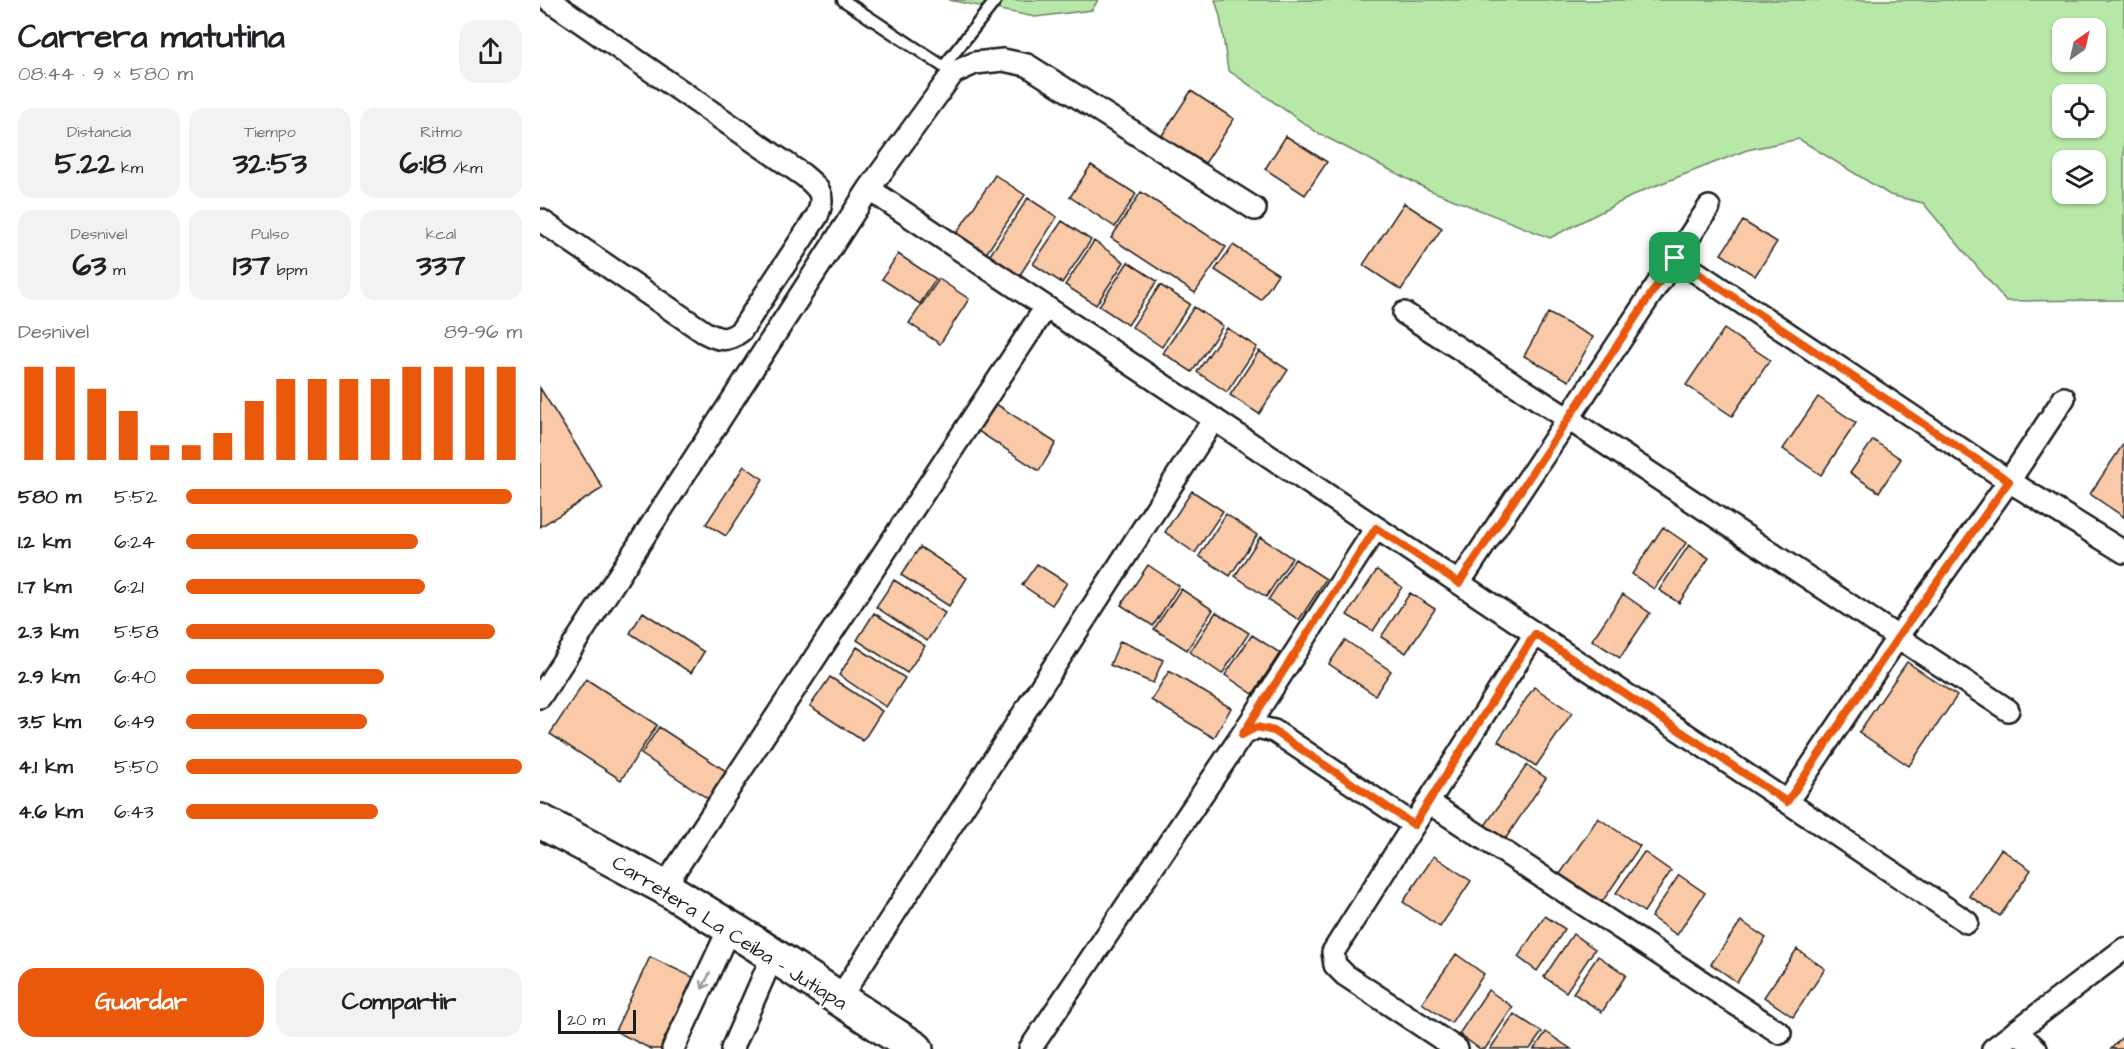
<!DOCTYPE html>
<html lang="es">
<head>
<meta charset="utf-8">
<style>
	body { margin:0; font-family:"Architects Daughter",sans-serif; background:#f2f2f2; color:#202124; height:100vh; display:flex; flex-direction:column; font-size:22px; white-space:nowrap }
	* { box-sizing:border-box; margin:0 }
	p { font-size:20px; color:#757577 }
	.icon { flex:none; width:33px; height:33px; fill:none; stroke:currentColor; stroke-width:2; stroke-linecap:round; stroke-linejoin:round }
	.map { position:relative; flex:1; overflow:hidden }
	.details { display:flex; flex-direction:column; background:#fff; width:540px }
	.details>* { flex:none }
	.needle { width:39px; rotate:34deg }
	.fabs { position:absolute; left:1512px; top:18px; display:grid; gap:12px }
	.fabs a { display:grid; place-items:center; width:54px; height:54px; border-radius:12px; background:#fff; box-shadow:0 2px 4px #0004; font-size:30px }
	.scale { position:absolute; left:18px; bottom:15px; width:78px; box-sizing:border-box; padding-left:6px; border:3px solid #1c1c1c; border-top:0; font-size:16px; line-height:21px; white-space:nowrap; color:#1c1c1c; -webkit-text-stroke:4px #fff; paint-order:stroke }
	.pin { position:absolute; display:grid; place-items:center; width:51px; height:51px; color:#fff; margin:-26px; border-radius:12px; box-shadow:0 3px 9px #0006 }
	.round { display:grid; place-items:center; flex:none; width:63px; height:63px; border-radius:18px; background:#f2f2f2 }
	.summary { display:flex; align-items:center; justify-content:space-between; height:102px; padding:0 18px }
	h1 { font-size:33px; font-weight:700; line-height:45px }
	.metrics { display:grid; grid-template-columns:repeat(3,1fr); gap:9px; height:102px; padding:6px 18px }
	.metrics div { display:grid; align-content:center; border-radius:15px; background:#f2f2f2; text-align:center }
	.metrics b { font-size:30px; font-weight:700 }
	.metrics small { font-size:16px; font-weight:400 }
	.metrics p { font-size:16px }
	.chart { height:168px; padding:12px 18px }
	.chart p { display:flex; justify-content:space-between }
	.chart svg { width:100%; height:108px; margin-top:6px; stroke:#ea580c; stroke-width:6 }
	.primary-button { display:flex; gap:12px; margin-top:auto; padding:12px 18px }
	.primary-button a { flex:1; height:69px; border-radius:18px; background:#ea580c; color:#fff; font-size:24px; font-weight:700; line-height:69px; text-align:center }
	.primary-button a+a { background:#f2f2f2; color:#202124 }
	ul { padding:0 18px; list-style:none; font-size:20px }
	li { display:grid; grid-template-columns:96px 72px 1fr; align-items:center; height:45px }
	li i { height:15px; border-radius:8px; background:#ea580c }
	main { display:flex; flex:1; min-height:0 }
	.map>svg:first-child { display:block }
</style>
</head>
<body>
<main>
<section class="details">
<div class="summary"><div><h1>Carrera matutina</h1><p>08:44 · 9 × 580 m</p></div><a class="round"><svg class="icon" aria-label="share" viewBox="0 0 24 24"><path d="M12 15V3M7 8l5-5 5 5M5 13v7h14v-7"/></svg></a></div>
<div class="metrics">
<div><p>Distancia</p><b>5.22<small> km</small></b></div>
<div><p>Tiempo</p><b>32:53</b></div>
<div><p>Ritmo</p><b>6:18<small> /km</small></b></div>
</div>
<div class="metrics">
<div><p>Desnivel</p><b>63<small> m</small></b></div>
<div><p>Pulso</p><b>137<small> bpm</small></b></div>
<div><p>kcal</p><b>337</b></div>
</div>
<div class="chart"><p><span>Desnivel</span>89–96 m</p>
<svg viewBox="0 0 160 44" preserveAspectRatio="none"><path d="M5 44V6M15 44V6M25 44V15M35 44V24M45 44V38M55 44V38M65 44V33M75 44V20M85 44V11M95 44V11M105 44V11M115 44V11M125 44V6M135 44V6M145 44V6M155 44V6"/></svg>
</div>
<ul>
<li><b>580 m</b>5:52<i style="width:97%"></i></li>
<li><b>1.2 km</b>6:24<i style="width:69%"></i></li>
<li><b>1.7 km</b>6:21<i style="width:71%"></i></li>
<li><b>2.3 km</b>5:58<i style="width:92%"></i></li>
<li><b>2.9 km</b>6:40<i style="width:59%"></i></li>
<li><b>3.5 km</b>6:49<i style="width:54%"></i></li>
<li><b>4.1 km</b>5:50<i style="width:100%"></i></li>
<li><b>4.6 km</b>6:43<i style="width:57%"></i></li>
</ul>
<div class="primary-button"><a>Guardar</a><a>Compartir</a></div>
</section>
<div class="map">
<svg width="1584" height="1049" viewBox="0 0 1584 1049">
	<rect width="100%" height="100%" fill="#fff"/>
	<filter id="ink" filterUnits="userSpaceOnUse"><feTurbulence type="fractalNoise" baseFrequency=".0167" numOctaves="2"/><feDisplacementMap in="SourceGraphic" scale="12" xChannelSelector="R" yChannelSelector="G"/><feConvolveMatrix kernelMatrix="1 2 1 2 8 2 1 2 1" color-interpolation-filters="sRGB"/></filter>
	<g filter="url(#ink)">
		<path fill="#b7e8a8" stroke="#6a8262" stroke-width="1.5" fill-rule="evenodd" d="M409,0h149l-6,10 -57,7z
			M675,0h909v300l-118,1 -83,-98 -33,-8 -91,-56 -52,11 -105,41 -92,47 -123,-49 -109,-56 -90,-63 -8,-54zM1522,28h34v34h-34zM1522,94h34v34h-34zM1522,160h34v34h-34z"/>
		<path fill="#f9c9a8" stroke="#1c1c1c" stroke-width="1.5" d="M651,91l43,28 -32,49 -43,-28z
			M746,136l41,26 -22,33 -40,-26z
			M551,165l45,29 -21,33 -45,-30z
			M455,175l30,20 -41,62 -30,-20z
			M601,192l85,55 -31,46 -84,-55z
			M488,198l29,19 -39,61 -30,-20z
			M864,203l38,25 -41,62 -38,-25z
			M522,221l29,19 -29,43 -29,-19z
			M1203,221l34,21 -22,34 -34,-22z
			M554,241l30,21 -28,43 -31,-20z
			M693,245l45,29 -17,26 -46,-30z
			M358,254l38,25 -16,25 -38,-25z
			M588,262l29,19 -29,44 -29,-19z
			M399,279l30,20 -29,45 -31,-21z
			M620,285l30,19 -28,43 -30,-20z
			M654,307l29,19 -31,46 -29,-19z
			M1008,313l45,24 -24,44 -45,-25z
			M687,328l30,19 -30,45 -30,-20z
			M1184,329l46,31 -38,56 -46,-31z
			M719,351l29,19 -29,44 -29,-19z
			M0,388l63,100 -63,39z
			M1278,397l38,26 -35,52 -38,-26z
			M456,404l60,39 -17,28 -61,-40z
			M1333,440l28,19 -22,33 -29,-19z
			M1584,443v74l-34,-23z
			M204,466l19,13 -37,57 -20,-12z
			M652,491l31,20 -28,42 -30,-21z
			M686,514l31,21 -27,41 -31,-20z
			M1123,527l23,16 -32,46 -22,-15z
			M720,537l32,21 -26,39 -31,-21z
			M1149,545l20,13 -30,45 -20,-13z
			M380,547l47,31 -18,28 -48,-31z
			M755,559l31,20 -27,41 -31,-20z
			M497,564l30,19 -15,22 -30,-20z
			M608,565l31,21 -26,40 -32,-21z
			M837,570l25,17 -29,44 -26,-16z
			M354,580l51,33 -18,28 -51,-34z
			M641,589l32,21 -26,40 -33,-21z
			M870,593l25,16 -29,44 -25,-16z
			M1083,594l27,19 -30,45 -28,-18z
			M103,612l61,40 -13,21 -61,-40z
			M676,612l33,21 -27,41 -32,-22z
			M334,613l51,33 -18,27 -50,-33z
			M712,635l28,18 -27,41 -28,-19z
			M805,640l46,31 -16,24 -46,-31z
			M580,641l43,19 -10,23 -43,-18z
			M317,647l48,31 -19,29 -47,-32z
			M1367,662l50,34 -48,70 -50,-34z
			M629,671l62,37 -17,30 -63,-38z
			M290,677l52,34 -19,30 -53,-35z
			M46,679l71,46 -36,55 -71,-46z
			M994,687l38,26 -36,53 -38,-25z
			M119,727l70,46 -19,27 -69,-46z
			M987,765l19,13 -42,63 -20,-14z
			M1058,818l42,28 -40,59 -42,-28z
			M1461,849l30,21 -31,46 -31,-20z
			M1104,852l27,19 -27,41 -28,-19z
			M894,856l37,25 -31,46 -37,-25z
			M1139,875l26,18 -28,42 -26,-18z
			M1005,916l20,13 -28,42 -19,-14z
			M1201,921l25,17 -29,44 -26,-18z
			M1033,934l22,15 -29,43 -22,-15z
			M1257,949l28,20 -32,48 -29,-20z
			M916,954l28,20 -33,49 -29,-20z
			M1058,956l28,19 -24,37 -29,-19z
			M110,957l45,21 -34,71h-10l-36,-18z
			M948,990l25,17 -28,42h-5l-21,-15z
			M974,1014l28,18 -12,17h-40z
			M1006,1032l25,17h-37z
			M1584,1035v14h-13z"/>
		<g fill="none" stroke-linecap="round" stroke-linejoin="round">
			<g stroke="#1c1c1c" stroke-width="15">
				<path id="service" d="M303,0l110,73
					M404,66l52,-66"/>
			</g>
			<g stroke="#1c1c1c" stroke-width="26">
				<path id="minor" d="M329,189l1098,733
					M0,220l164,112c15,8 23,10 37,-1l76,-115c9,-21 3,-27 -14,-41l-254,-175
					M1135,258l334,223 115,71
					M864,313l163,105 441,292
					M919,583l250,-376
					M0,697l329,-508 84,-116 22,-10 28,-3 24,5 228,144
					M702,735l15,-8 17,4 140,94
					M888,802l352,231
					M1247,802l111,-165 111,-156 55,-83
					M124,887l382,-580
					M299,999l375,-580
					M1476,1031l20,18
					M133,1049l57,-122
					M192,1049l41,-94
					M490,1049l212,-314 134,-207
					M917,1049l-112,-74 -10,-10 -2,-13 202,-318
					M1453,1049l131,-100"/>
			</g>
			<g stroke="#1c1c1c" stroke-width="38">
				<path id="primary" d="M0,821l124,66 89,55 163,107"/>
			</g>
			<use href="#service" stroke="#fff" stroke-width="10"/>
			<use href="#minor" stroke="#fff" stroke-width="21"/>
			<use href="#primary" stroke="#fff" stroke-width="33"/>
		</g>
		<defs><path id="oneway-shaft" d="M-6 0H5M1.5-3L5.5 0L1.5 3" fill="none" stroke-width="1.6" stroke-linecap="round" stroke-linejoin="round" transform="scale(1.5)"/></defs>
		<use stroke="#999" href="#oneway-shaft" transform="translate(166 981) rotate(115)"/>
	</g>
	<g fill="none" stroke-linecap="round" stroke-linejoin="round" filter="url(#ink)">
		<g stroke="#fff" stroke-width="12">
			<path id="route" d="M1135,258l334,223 -111,156 -111,165 -252,-168 -121,191 -140,-94 -17,-4 -15,8 134,-207 83,55z"/>
		</g>
		<use href="#route" stroke="#ea580c" stroke-width="8"/>
	</g>
	<g text-anchor="middle" stroke-width="4.5" stroke-linejoin="round" paint-order="stroke">
		<g font-size="20" fill="#1c1c1c" stroke="#fff">
			<text transform="translate(190 932) rotate(32)" y="7">Carretera La Ceiba - Jutiapa</text>
		</g>
	</g>
</svg>
<div class="fabs">
<a><svg class="needle" viewBox="-14 -14 28 28"><path d="M0-13l5 13h-10z" fill="#e53935"/><path d="M0 13l5-13h-10z" fill="#757577"/></svg></a>
<a><svg class="icon" aria-label="locate" viewBox="0 0 24 24"><circle cx="12" cy="12" r="6"/><path d="M12 2v4M12 18v4M2 12h4M18 12h4"/></svg></a>
<a><svg class="icon" aria-label="layers" viewBox="0 0 24 24"><path d="M12 4l9 5-9 5-9-5zM3 14l9 5 9-5"/></svg></a>
</div>
<div class="scale">20 m</div>
<div class="pin" style="left:1135px;top:258px;background:#1e9e55"><svg class="icon" aria-label="arrive" viewBox="0 0 24 24"><path d="M6 21V4h12l-3 4 3 4H6"/></svg></div>
</div>
</main>
</body>
</html>
